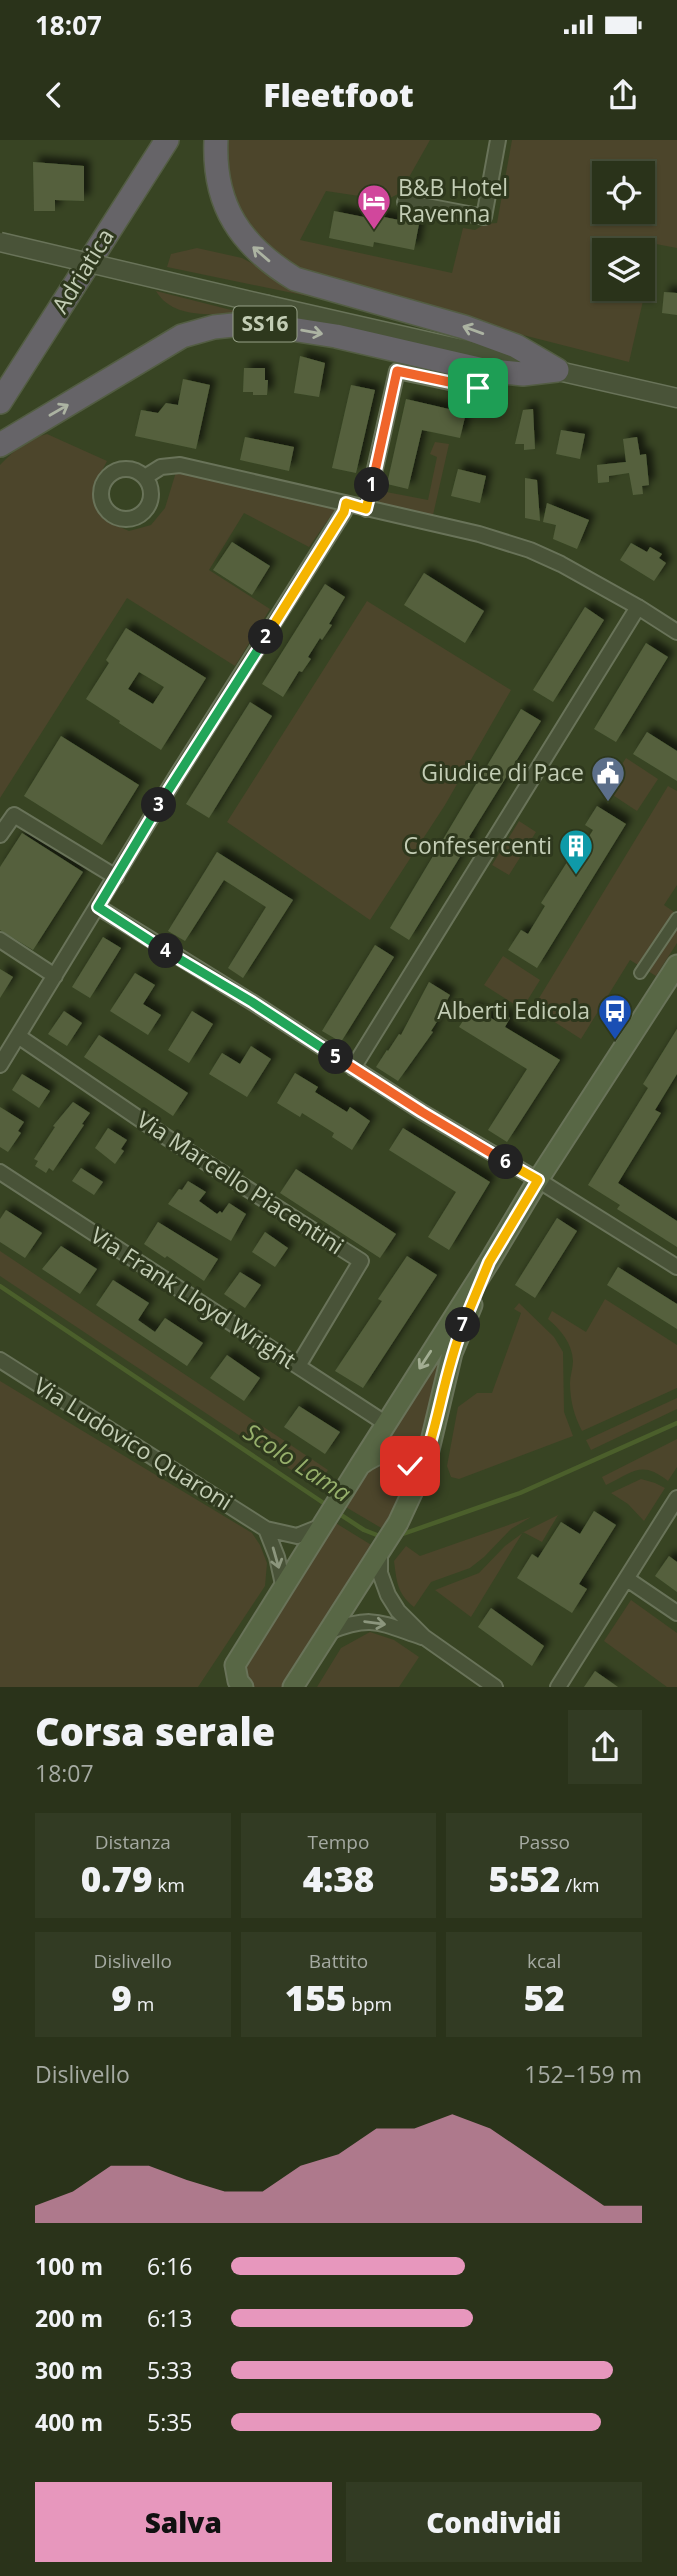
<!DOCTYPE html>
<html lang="it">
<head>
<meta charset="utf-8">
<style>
	body { margin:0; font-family:"Open Sans",sans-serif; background:#323b23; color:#f1f3f6; height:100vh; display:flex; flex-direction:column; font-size:26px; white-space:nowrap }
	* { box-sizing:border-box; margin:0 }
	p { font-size:23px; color:#a5aaa2 }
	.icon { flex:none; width:38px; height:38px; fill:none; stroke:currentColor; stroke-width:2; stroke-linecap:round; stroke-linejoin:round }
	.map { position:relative; height:1547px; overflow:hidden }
	.drawer { display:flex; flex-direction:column; background:#2a331a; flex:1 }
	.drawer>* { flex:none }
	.tools { position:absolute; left:592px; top:21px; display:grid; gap:14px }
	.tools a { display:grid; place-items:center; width:63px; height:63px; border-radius:0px; background:#2a331a; box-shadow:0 2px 5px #0004,0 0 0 2px #464e39; font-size:35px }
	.pin { position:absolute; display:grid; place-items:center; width:60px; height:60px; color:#fff; margin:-30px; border-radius:14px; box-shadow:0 4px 10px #0006 }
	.km { position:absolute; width:35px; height:35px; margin:-18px; border-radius:50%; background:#222; color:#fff; font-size:19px; line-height:35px; text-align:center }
	.round { display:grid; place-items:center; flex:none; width:74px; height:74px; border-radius:0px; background:#323b23 }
	.headline { display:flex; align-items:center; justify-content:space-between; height:119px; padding:0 35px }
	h1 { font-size:38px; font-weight:800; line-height:52px }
	.figures { display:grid; grid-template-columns:repeat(3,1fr); gap:10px; height:119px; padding:7px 35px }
	.figures div { display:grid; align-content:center; border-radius:0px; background:#323b23; text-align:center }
	.figures b { font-size:35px; font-weight:800 }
	.figures small { font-size:19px; font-weight:400 }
	.figures p { font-size:19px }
	.chart { height:196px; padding:14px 35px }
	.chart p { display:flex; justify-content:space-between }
	.chart svg { width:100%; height:126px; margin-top:7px; fill:#e797bd; opacity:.7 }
	.primary-button { display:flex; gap:14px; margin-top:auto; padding:14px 35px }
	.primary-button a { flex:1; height:80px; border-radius:0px; background:#e797bd; color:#111; font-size:28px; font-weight:800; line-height:80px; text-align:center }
	.primary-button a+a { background:#323b23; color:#f1f3f6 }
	ul { padding:0 35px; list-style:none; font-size:23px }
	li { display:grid; grid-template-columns:112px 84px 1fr; align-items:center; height:52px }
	li i { height:18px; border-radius:9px; background:#e797bd }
	.status { display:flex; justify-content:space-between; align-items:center; height:49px; padding:0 35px; background:#2a331a; direction:ltr }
	.status svg { height:19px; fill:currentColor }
	header { display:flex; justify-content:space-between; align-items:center; height:91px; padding:0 35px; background:#2a331a; font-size:32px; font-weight:800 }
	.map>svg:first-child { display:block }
</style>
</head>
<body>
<div class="status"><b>18:07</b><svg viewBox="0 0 49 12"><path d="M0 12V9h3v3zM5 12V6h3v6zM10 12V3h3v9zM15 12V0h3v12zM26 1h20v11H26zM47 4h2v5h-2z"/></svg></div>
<header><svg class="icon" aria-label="back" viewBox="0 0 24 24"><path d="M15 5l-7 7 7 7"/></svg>Fleetfoot<svg class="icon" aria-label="share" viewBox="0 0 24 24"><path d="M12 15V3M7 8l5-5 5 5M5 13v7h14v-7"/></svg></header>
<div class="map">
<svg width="677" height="1547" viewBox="0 0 677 1547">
	<defs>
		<filter id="shadow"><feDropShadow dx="6" dy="-6" stdDeviation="3.5" flood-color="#0009"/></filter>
	</defs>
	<rect width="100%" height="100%" fill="#384423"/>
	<path fill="#4c452b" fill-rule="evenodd" d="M222,0h208l-30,53 -14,7 -60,-9 -26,49 152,33 11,-45 12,2 10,-6 12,-1 15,-83h165v108l-21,-4 -27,118 -150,-38 -181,-50 -32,-24 -25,-31 -12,-34zM604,33h38v39h-38zM604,110h38v39h-38z
		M197,108l45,10 75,40 -150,-31 4,-13z
		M156,151l87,22c-29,1 -70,7 -87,-22z
		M47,294l60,27 -12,23v22l18,18 16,7 22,-6 14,-17 11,-36 161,35 -28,40 -65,-34 -35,57 61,39 -35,57 -108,-68 -127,200v-333c14,-14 27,-27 47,-31z
		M435,302l14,2 -16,71 -55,-11 3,-13 47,9 9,-43 -7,-3z
		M367,461l144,89 -66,115 -75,115 -143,-98z
		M626,618l32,21 -21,32 -32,-21z
		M668,646l9,5v94l-13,20 13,9v29l-21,33 -26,-16 -49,79 -48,-31z
		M519,681l17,11 -27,43 -17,-10z
		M503,816l37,24 -18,29 -38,-24z
		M0,1111l328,219 -11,17 -317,-211z
		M605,1159l72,46v43l-95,43c-8,-15 -12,-31 -12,-48 0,-7 3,-15 3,-22 -1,-18 -12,-31 -25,-42l4,-8 34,21z
		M519,1163l35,34 9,15 1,60 9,24 -114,43 -8,-2 -4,-11 11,-59 19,-14h15l29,-80 -7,-4z
		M448,1205l-27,120c-10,-15 -21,-19 -38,-21z
		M0,1241l252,152 8,12 7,18 -2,23 -67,101h-198z
		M677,1258v11l-86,41 -5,-10z
		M677,1299v28l-9,14c-27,-21 -34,-9 -62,4l-4,-8z
		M379,1321h16l14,21v7l-26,40 -39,-23 25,-40z
		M641,1339l14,4 10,5 -21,33 -16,-17 -17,-11z
		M558,1375l-16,27 -19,-10 -52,85 -36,-27 44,-17 26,-27 19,-14z
		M531,1377l-20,12 -27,28 -14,11 -39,14 -17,25c-17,-14 -17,-24 -20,-46l12,-15 14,10z
		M334,1382l39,24 -90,141h-30l-7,-15 1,-10z
		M631,1460l46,33v54h-10l-63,-46z
		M370,1492l24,8 25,17 -20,30h-82l24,-39z"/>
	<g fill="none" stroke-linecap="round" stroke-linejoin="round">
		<path stroke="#4b5f2b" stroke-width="4.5" d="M0,1146l328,220
			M338,1373l26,17 18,7
			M397,1396l123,-43 157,-70"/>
	</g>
	<path fill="#54613d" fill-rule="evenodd" filter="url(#shadow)" d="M33,22l51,4v35l-29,-1v11h-21z
		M334,71l35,7v-4l50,10 -5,26 -40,-8 -1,5 -44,-9z
		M664,152l13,1v22l-15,-2z
		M300,216l25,7 -6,34 -25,-4z
		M244,228h21v12h3l-1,15h-14v-3h-10z
		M183,239l27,6 -14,64 -61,-13 6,-26 17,3 8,-10 12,2z
		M351,245l24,5 -19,83 -24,-5z
		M406,259l60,14 -6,25 -38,-8 -14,59 -21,-5z
		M533,269l2,40 -11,1v-6h-9l8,-34z
		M561,290l24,4 -5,25 -24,-5z
		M245,297l49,10 -5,24 -49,-11z
		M637,297l3,18 6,-1 3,31 -7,1 1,8 -10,1 -4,-22 -20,3v6l-11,1 -1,-18 29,-3 -3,-23z
		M458,329l28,7 -6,27 -29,-7z
		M525,338l12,2 3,41 -15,-3z
		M547,363l42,17 -12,29 -24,-10 3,-14 -13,-3z
		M232,402l38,24 -18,29 -39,-25z
		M631,403l16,9 3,-5 12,7 -3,4 7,5 -12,18 -34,-21z
		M424,433l60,38 -19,32 -61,-38z
		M325,444l20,13 -16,27 3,1 -10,15 -2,-2 -12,19 3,2 -9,13 -3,-1 -16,26 -21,-13z
		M585,467l19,13 -51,82 -20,-12z
		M126,488l80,50 -45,72 -42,-27 1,-2 -34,-22 23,-36 -3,-3zM139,532l25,15 -11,17 -25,-15z
		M646,503l22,14 -52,85 -22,-13z
		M250,562l22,14 -63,102 -23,-14z
		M521,569l20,12 -72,116 2,2 -62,101 -19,-12z
		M647,592l30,19v30l-44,-27z
		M61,596l78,49 -37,60 -78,-49z
		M597,666l29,18 -89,144 -29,-18 13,-20 7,4 17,-28 -4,-3 30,-47 4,3 18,-29 -8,-5z
		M22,693l61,39 -50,78 -33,-20v-63z
		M217,712l76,48 -50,78 -15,-10 38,-61 -42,-27 -39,61 -17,-10z
		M103,797l18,11 -31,50 -18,-11z
		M375,805l19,12 -53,85 -19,-11z
		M0,829l13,8 -13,21z
		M135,833l20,12 -12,19 18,11 -13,20 -38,-24z
		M429,842l21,13 -10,18 2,1 -11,17 2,1 -35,49 -22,-14 11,-17 1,1 11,-17 2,1z
		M472,867l24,14 5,-8 9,5 -5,9 55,33 -53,82 -19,-12 39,-61 -68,-42z
		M64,871l18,12 -15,23 -19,-12z
		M192,871l21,13 -24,39 -21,-13z
		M677,889v45l-22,36 6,3 -43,70 59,38v26l-60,-38 3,-4 -32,-20 60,-97 -5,-4z
		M99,895l89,58 -15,23 -89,-59z
		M251,906l20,13 -24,38 -38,-23 13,-21 18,11z
		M295,933l23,14 -3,5 32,20 3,-5 20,14 -18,29 -20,-13 2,-4 -32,-20 -2,4 -23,-14z
		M22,934l28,17 -11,17 -27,-18z
		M73,962l17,11 -8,11 2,1 -31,46 -4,-3 -3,5 -11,-7 3,-5 -4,-2 21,-32 -2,-1z
		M0,967l24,15 -6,9 3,2 -13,19 -8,-5z
		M108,988l19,12 -6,9 3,2 -9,13 -20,-16z
		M403,988l87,54 -41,68 -21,-13 28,-45 -67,-42z
		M81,1028l22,14 -9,13 -22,-14z
		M296,1029l100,65 -16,24 -100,-65z
		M188,1041l18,11 -7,9 18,13 3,-3 2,2 7,-10 17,11 -15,27 -63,-37 11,-15 3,1z
		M6,1070l36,23 -17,25 -25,-16v-23z
		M557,1078l20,13 -42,67 -20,-13z
		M158,1082l60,37 -14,22 -37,-25 -2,2 -21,-14z
		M265,1092l23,16 -13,19 -23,-15z
		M61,1106l36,23 -17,25 -38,-25z
		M407,1116l30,19 -74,113 -28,-17 47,-70 -4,-2z
		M618,1127l59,37v25l-70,-44z
		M240,1132l21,13 -16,23 -21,-14z
		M113,1140l36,23 -11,17 17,12 10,-14 38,25 -16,23 -91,-61z
		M227,1215l33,23 -16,23 -34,-23z
		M299,1266l41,26 -15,22 -41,-27z
		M594,1371l22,14 -37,59 8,5 -15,24 -55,-35 15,-24 6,4 23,-36 19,12z
		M669,1416l8,6v30l-22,-16z
		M491,1468l53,38 -12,20 -54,-39z
		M595,1531l23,16h-34z"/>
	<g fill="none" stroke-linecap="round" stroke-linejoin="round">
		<g stroke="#697359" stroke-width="14">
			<path id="pedestrian" d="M640,833l37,-55"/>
		</g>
		<g stroke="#697359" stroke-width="18">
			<path id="minor" d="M405,62l79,15 14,-77
				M101 354a25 25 0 1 1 50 0a25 25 0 1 1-50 0Z
				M145,337l16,-10 19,-2 299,69 51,16 31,14 77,43 39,25
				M366,369l31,-138 81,17 5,-18
				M0,695l14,-20 102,62
				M98,767l154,95 170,110 116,68 139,87
				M0,800l55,36
				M18,896l151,103 192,122 -63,105
				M0,925l176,-288 168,-265 2,-8
				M353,928l285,-461
				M0,1032l385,251
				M0,1220l266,169 31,7 25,-10
				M266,1389l11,28 7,32
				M380,1412v21l8,22 10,16 26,26 71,50
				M627,1439l50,34
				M328,1492c44,-17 50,-10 94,5
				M558,1547l119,-189"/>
		</g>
		<g stroke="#697359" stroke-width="21">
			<path id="tertiary" d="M268,165l409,93"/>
		</g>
		<g stroke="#697359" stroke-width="23">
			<path id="secondary" d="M360,1325l129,-203 49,-82 139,-215
				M418,1340l10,-26 24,-101 20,-48
				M243,1547l-5,-6 -3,-16 125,-200c29,-21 41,-14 58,15l-20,43 -105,164"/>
		</g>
		<g stroke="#535d43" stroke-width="26">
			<path id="trunk" d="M216,0c-3,66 25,106 79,139l169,48 52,19 41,24
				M0,262l167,-262
				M0,305l182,-109 32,-9 39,-4 83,13 147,34 40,4 34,-4"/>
		</g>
		<use href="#pedestrian" stroke="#495338" stroke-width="10"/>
		<use href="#minor" stroke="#495338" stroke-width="14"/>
		<use href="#tertiary" stroke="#495338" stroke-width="18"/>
		<use href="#secondary" stroke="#586745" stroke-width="19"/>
		<use href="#trunk" stroke="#666468" stroke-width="23"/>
		<g stroke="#697359" stroke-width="21" stroke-linecap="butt">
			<path id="tertiary-bridge" d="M0,102l268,63"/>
		</g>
		<use href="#tertiary-bridge" stroke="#495338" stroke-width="18"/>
	</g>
	<defs><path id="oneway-shaft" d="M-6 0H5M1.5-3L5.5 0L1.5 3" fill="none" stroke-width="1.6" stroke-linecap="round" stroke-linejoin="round" transform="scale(1.75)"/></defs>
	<g stroke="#acb3a2">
		<use href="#oneway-shaft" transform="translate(261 114) rotate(-139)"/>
		<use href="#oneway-shaft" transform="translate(473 190) rotate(-160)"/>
		<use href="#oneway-shaft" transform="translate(312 192) rotate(10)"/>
		<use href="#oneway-shaft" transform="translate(59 270) rotate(-30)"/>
	</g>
	<use stroke="#a3ae93" href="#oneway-shaft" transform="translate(425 1220) rotate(123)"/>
	<g stroke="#8c967d">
		<use href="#oneway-shaft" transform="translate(276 1418) rotate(74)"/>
		<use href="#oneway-shaft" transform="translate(375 1483) rotate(8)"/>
	</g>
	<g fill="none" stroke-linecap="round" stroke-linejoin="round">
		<g stroke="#fff" stroke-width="14">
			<path id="split-1" d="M372,345l25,-114 81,17"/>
		</g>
		<g stroke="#fff" stroke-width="14">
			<path id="split-2" d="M266,497l78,-125 2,-9 20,6 6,-24"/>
		</g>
		<g stroke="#fff" stroke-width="14">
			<path id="split-3" d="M159,665l107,-168"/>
		</g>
		<g stroke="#fff" stroke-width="14">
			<path id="split-4" d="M159,665l-61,102 68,44"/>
		</g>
		<g stroke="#fff" stroke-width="14">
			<path id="split-5" d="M166,811l86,51 84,55"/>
		</g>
		<g stroke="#fff" stroke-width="14">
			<path id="split-6" d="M336,917l86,55 84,50"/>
		</g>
		<g stroke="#fff" stroke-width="14">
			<path id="split-7" d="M463,1185l26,-63 49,-82 -32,-18"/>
		</g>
		<g stroke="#fff" stroke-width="14">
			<path id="split-8" d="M410,1326l8,14c20,-50 25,-105 45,-155"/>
		</g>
		<use href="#split-1" stroke="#f0652b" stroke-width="9"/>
		<use href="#split-2" stroke="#f5b400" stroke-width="9"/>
		<use href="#split-3" stroke="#22a559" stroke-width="9"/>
		<use href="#split-4" stroke="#22a559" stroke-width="9"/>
		<use href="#split-5" stroke="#22a559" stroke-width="9"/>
		<use href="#split-6" stroke="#f0652b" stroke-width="9"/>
		<use href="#split-7" stroke="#f5b400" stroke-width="9"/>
		<use href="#split-8" stroke="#f5b400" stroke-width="9"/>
	</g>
	<defs>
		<g id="hotel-pin" transform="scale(1.75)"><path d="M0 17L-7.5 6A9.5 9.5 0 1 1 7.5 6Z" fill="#d1479c" stroke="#2e381d"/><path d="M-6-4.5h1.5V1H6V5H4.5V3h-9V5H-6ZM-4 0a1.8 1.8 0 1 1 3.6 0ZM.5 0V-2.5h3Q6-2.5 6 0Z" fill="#fff"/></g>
		<g id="civic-pin" transform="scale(1.75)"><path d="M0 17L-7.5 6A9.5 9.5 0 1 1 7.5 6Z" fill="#5c6f8a" stroke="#2e381d"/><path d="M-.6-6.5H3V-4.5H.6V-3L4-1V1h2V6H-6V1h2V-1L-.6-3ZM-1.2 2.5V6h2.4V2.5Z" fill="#fff"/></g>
		<g id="building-pin" transform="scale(1.75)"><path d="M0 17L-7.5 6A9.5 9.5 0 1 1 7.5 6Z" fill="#0f9aa8" stroke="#2e381d"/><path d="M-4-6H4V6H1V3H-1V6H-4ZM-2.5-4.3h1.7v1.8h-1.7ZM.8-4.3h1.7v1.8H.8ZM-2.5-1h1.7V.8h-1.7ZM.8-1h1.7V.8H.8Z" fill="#fff"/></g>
		<g id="bus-pin" transform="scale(1.75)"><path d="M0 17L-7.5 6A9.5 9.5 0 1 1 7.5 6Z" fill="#1a4fb4" stroke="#2e381d"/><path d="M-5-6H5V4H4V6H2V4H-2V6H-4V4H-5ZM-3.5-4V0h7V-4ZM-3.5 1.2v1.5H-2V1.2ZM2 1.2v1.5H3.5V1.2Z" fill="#fff"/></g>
	</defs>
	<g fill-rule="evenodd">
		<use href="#hotel-pin" x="374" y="61"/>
		<use href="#civic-pin" x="608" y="633"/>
		<use href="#building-pin" x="576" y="706"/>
		<use href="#bus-pin" x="615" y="871"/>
	</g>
	<g text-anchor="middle" stroke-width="6" stroke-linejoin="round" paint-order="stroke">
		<rect fill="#2e381d" stroke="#96a087" stroke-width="2" x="233.5" y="166.5" width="63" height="35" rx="5"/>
		<g font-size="21" font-weight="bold" fill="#c3cdb5">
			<text x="265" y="191">SS16</text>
		</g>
		<g font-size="23" fill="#c3cdb5" stroke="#2e381d" text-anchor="end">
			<text x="398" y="56" text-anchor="start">B&amp;B Hotel<tspan x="398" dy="26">Ravenna</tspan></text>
			<text x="584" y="641">Giudice di Pace</text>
			<text x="552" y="714">Confesercenti</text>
			<text x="590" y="879">Alberti Edicola</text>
		</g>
		<g font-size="23" fill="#c3cdb5" stroke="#2e381d">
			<text transform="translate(83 131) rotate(-58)" y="8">Adriatica</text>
			<text transform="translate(240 1043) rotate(33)" y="8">Via Marcello Piacentini</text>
			<text transform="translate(193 1158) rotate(33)" y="8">Via Frank Lloyd Wright</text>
			<text transform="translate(133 1304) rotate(32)" y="8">Via Ludovico Quaroni</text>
		</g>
		<g font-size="24" font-style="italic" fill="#96af6b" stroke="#2e381d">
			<text transform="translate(297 1323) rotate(33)" y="8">Scolo Lama</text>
		</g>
	</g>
</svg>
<div class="tools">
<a><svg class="icon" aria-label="locate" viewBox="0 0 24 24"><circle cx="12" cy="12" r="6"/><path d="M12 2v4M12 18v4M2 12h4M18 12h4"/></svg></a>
<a><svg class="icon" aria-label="layers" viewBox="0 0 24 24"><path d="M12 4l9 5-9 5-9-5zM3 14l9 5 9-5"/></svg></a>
</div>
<div class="pin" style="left:478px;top:248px;background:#1e9e55"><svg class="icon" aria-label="arrive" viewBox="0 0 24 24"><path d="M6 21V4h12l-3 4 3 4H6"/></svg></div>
<div class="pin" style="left:410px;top:1326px;background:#d93025"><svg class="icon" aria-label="check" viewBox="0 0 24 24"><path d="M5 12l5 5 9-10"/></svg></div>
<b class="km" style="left:372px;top:345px">1</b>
<b class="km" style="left:266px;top:497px">2</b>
<b class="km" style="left:159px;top:665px">3</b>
<b class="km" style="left:166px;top:811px">4</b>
<b class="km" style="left:336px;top:917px">5</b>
<b class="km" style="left:506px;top:1022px">6</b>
<b class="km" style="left:463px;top:1185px">7</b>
</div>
<section class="drawer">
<div class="headline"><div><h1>Corsa serale</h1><p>18:07</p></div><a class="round"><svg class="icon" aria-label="share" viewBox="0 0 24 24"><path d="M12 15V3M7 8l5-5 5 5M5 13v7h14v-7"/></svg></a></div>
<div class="figures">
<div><p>Distanza</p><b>0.79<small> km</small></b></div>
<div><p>Tempo</p><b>4:38</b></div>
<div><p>Passo</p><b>5:52<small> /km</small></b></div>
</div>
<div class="figures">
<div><p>Dislivello</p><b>9<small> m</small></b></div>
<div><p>Battito</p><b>155<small> bpm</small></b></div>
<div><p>kcal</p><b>52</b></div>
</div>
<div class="chart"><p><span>Dislivello</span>152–159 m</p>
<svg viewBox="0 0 160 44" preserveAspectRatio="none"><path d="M0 44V38L10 33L20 24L30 24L40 29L50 33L60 33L70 24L80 20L90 11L100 11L110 6L120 11L130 20L140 29L150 38L160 38V44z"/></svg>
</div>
<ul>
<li><b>100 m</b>6:16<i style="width:57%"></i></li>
<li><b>200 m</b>6:13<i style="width:59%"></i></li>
<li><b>300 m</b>5:33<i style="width:93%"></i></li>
<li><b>400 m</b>5:35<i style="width:90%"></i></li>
</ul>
<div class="primary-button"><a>Salva</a><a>Condividi</a></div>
</section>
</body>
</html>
